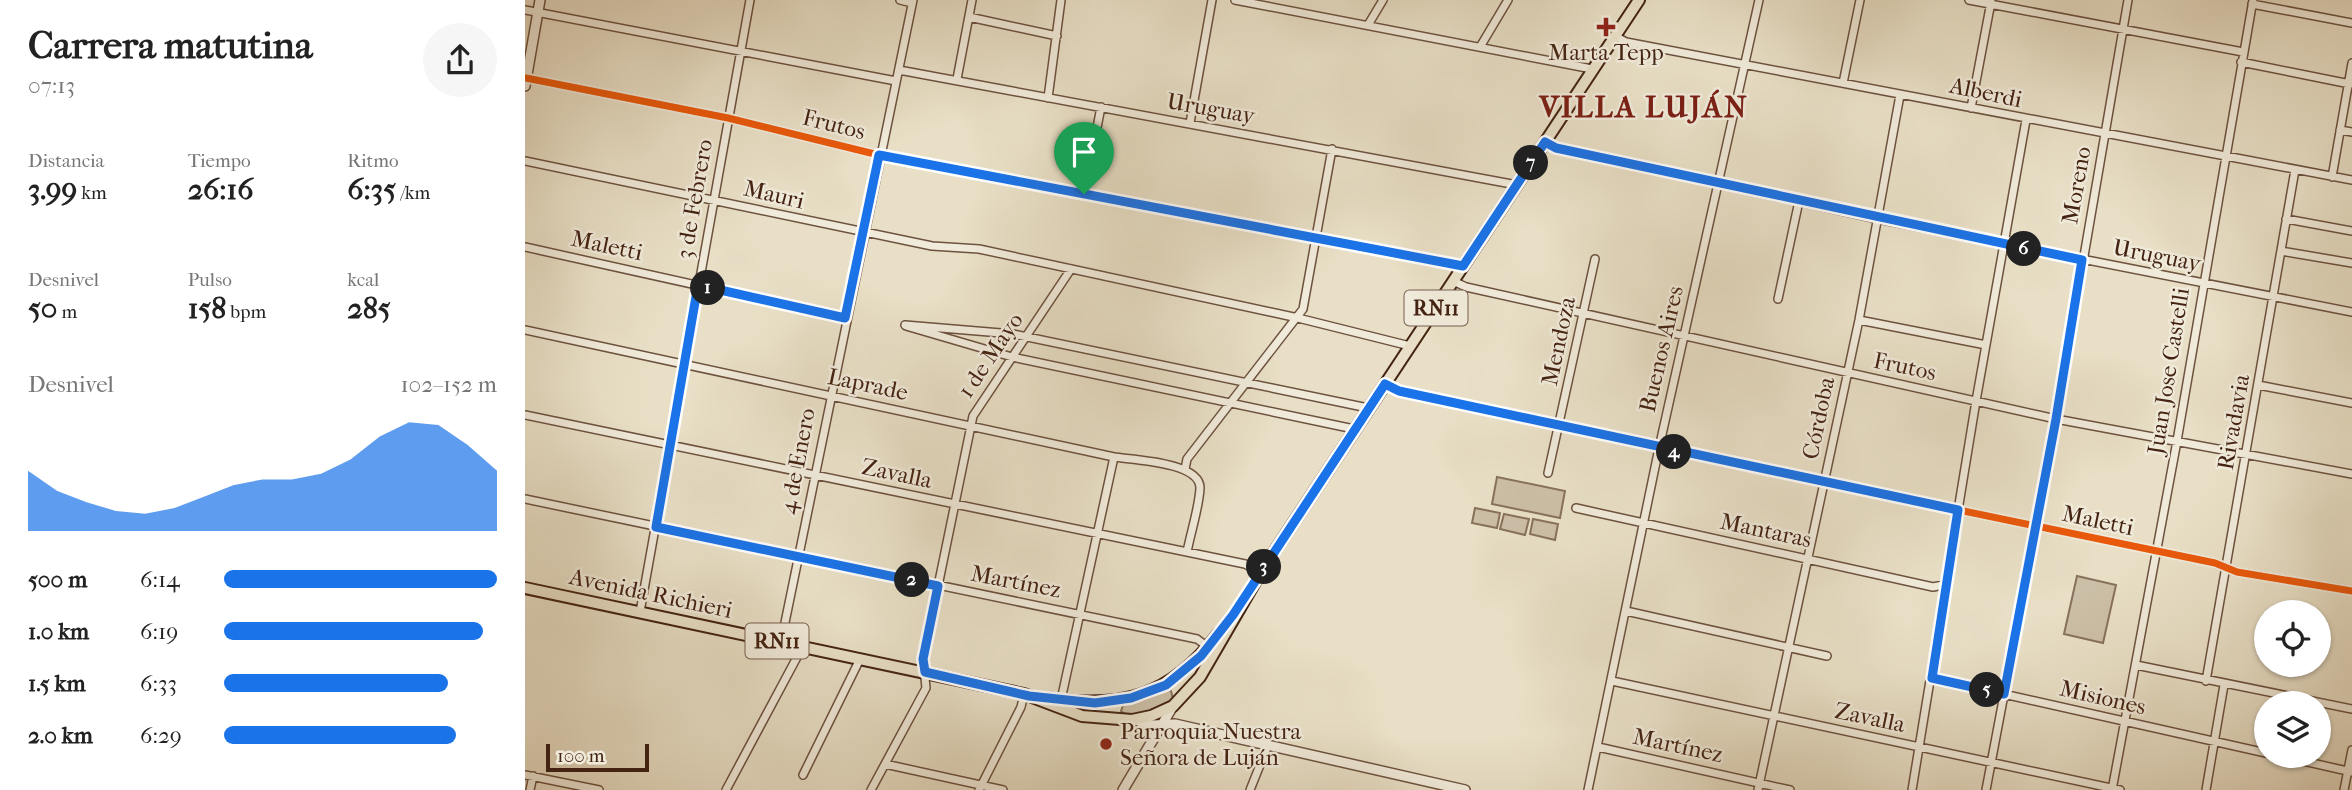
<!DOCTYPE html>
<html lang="es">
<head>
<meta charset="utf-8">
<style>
	body { margin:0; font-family:"IM FELL French Canon",serif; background:#f6f6f6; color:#222; height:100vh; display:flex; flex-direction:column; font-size:26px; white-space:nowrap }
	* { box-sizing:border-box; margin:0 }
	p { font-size:23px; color:#767676 }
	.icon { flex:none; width:38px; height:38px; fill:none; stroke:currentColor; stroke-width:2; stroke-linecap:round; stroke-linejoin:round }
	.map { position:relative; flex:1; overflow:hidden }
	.drawer { display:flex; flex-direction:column; background:#fff; width:525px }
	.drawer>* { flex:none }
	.buttons { position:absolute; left:1729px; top:600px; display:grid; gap:14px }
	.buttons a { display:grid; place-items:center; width:77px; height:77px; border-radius:50%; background:#fff; box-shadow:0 2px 5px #0004; font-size:35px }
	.scale { position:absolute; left:21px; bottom:18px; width:103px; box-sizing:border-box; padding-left:7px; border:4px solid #442312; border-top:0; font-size:19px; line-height:24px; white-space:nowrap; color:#442312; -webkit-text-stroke:5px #f0eada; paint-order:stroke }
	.pin { position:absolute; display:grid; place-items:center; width:60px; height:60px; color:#fff; margin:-72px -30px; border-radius:50% 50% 50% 0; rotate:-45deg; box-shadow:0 0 7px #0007 }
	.pin .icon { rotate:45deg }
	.km { position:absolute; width:35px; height:35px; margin:-18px; border-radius:50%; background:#222; color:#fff; font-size:19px; line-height:35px; text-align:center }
	.round { display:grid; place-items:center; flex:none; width:74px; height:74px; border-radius:37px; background:#f6f6f6 }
	.head { display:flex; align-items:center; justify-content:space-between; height:119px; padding:0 28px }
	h1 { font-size:38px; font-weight:800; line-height:52px }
	.figures { display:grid; grid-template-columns:repeat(3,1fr); gap:10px; height:119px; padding:7px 28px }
	.figures div { display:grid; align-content:center }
	.figures b { font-size:30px; font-weight:800 }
	.figures small { font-size:19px; font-weight:400 }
	.figures p { font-size:19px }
	.chart { height:196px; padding:14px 28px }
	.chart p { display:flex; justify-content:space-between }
	.chart svg { width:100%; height:126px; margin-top:7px; fill:#1a73e8; opacity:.7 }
	ul { padding:0 28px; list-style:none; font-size:23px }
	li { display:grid; grid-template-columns:112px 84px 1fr; align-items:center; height:52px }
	li i { height:18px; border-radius:9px; background:#1a73e8 }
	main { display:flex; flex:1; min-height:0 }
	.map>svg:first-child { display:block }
</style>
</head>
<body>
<main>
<section class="drawer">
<div class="head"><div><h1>Carrera matutina</h1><p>07:13</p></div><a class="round"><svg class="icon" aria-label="share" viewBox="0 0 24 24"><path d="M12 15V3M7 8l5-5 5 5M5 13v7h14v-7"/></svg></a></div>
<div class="figures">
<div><p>Distancia</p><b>3.99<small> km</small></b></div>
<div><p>Tiempo</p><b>26:16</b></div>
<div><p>Ritmo</p><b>6:35<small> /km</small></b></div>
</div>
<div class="figures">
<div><p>Desnivel</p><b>50<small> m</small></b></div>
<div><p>Pulso</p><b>158<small> bpm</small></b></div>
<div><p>kcal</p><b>285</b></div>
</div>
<div class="chart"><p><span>Desnivel</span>102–152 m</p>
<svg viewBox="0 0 160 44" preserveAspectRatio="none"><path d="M0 44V23L10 30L20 34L30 37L40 38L50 36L60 32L70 28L80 26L90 26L100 24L110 19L120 11L130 6L140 7L150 14L160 23V44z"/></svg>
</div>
<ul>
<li><b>500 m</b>6:14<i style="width:100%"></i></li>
<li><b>1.0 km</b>6:19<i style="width:95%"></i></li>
<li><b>1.5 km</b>6:33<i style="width:82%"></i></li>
<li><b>2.0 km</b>6:29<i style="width:85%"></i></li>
</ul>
</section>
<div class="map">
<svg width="1827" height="790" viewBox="0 0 1827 790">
	<rect width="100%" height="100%" fill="#e8dfc6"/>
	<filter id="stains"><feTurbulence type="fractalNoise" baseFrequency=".00286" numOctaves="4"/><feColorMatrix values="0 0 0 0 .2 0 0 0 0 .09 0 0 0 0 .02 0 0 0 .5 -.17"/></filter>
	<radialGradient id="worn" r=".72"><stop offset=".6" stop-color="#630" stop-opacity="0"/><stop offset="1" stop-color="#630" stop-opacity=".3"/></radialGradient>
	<path fill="#ccbfa7" stroke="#88715c" stroke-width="2" d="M972,477l68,14 -5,27 -68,-14z
		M950,508l25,5 -3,15 -25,-5z
		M979,514l25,5 -4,16 -25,-6z
		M1008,519l25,5 -3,16 -25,-6z
		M1552,576l39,9 -13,58 -39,-9z
		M641,689l5,2 2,8c-12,11 -39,24 -52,12l3,-8z"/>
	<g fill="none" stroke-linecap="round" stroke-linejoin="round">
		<g stroke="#6d523f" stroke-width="10">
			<path id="minor" d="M375,0l12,3
				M710,0l357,69
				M1444,0l274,52
				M1727,4l100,19
				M0,10l371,71
				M444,17l88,19
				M843,25l15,-25
				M1090,36l11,6 726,138
				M955,47l28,-47
				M1716,62l109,22
				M374,70l618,115
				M1,78l202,40 167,41 568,107
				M432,79l15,-79
				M1318,83l17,-83
				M523,98l13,-98
				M1446,108l20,-106
				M665,123l22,-123
				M1815,130l12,2
				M1020,142l11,6 322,71 474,93
				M0,161l407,85 47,3 319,69 112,28
				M1807,177l20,-114
				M559,194l17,-87
				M1761,219l66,12
				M0,247l320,71
				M1756,251l71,12
				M928,281l13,6 590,132 296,55
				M1253,299l21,-98
				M1334,320l127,25
				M380,325l108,9 355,74
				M381,326l106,31 342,72
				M0,330l589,127c20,3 86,5 86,31 -1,20 -9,43 -13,64
				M860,384l14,7 260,57 556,115 22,9 115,19
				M1733,385l94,18
				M0,415l662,137 58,12 16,8
				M660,469l2,-10 116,-150 29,-160
				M1023,473l47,-214
				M0,499l672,140 11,8
				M1051,508l357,79 15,-3
				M1101,611l201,45
				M115,612l110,-612
				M256,642l132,-642
				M1611,665l216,44
				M1407,678l334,75
				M1087,681l508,109
				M1681,681l89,-511
				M536,700l53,-243
				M1073,747l192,43
				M1756,756l71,16
				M360,764l118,26
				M0,775l74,15
				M278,775l57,-116
				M5,790l3,-14
				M201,790l77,-144
				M346,790l55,-102 -3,-29 50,-243 98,-147
				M454,790l42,-83 3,-13
				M725,790l18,-45
				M1063,790l71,-342 100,-448
				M1233,790l101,-470 41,-225
				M1387,790l64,-389 50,-281
				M1461,790l70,-371 72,-419
				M1587,790l65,-349 76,-441
				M1681,790l18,-105
				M1819,790l8,-40"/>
		</g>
		<g stroke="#6d523f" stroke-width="12">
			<path id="tertiary" d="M0,86l15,-86
				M609,720l18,5 23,-1 290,66
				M598,790l50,-84"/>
		</g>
		<g stroke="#442312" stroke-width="14">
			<path id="primary" d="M0,588l499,106 58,22 50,4 19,-4 22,-10 27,-29 61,-105 378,-572
				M520,698c77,11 125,-1 173,-64"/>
		</g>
		<use href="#minor" stroke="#f0eada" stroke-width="7"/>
		<use href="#tertiary" stroke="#f0eada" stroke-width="9"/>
		<use href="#primary" stroke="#e8dfc6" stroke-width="10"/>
		<g stroke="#f0eada" stroke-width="11">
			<path id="cycleway" d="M1,78l202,40 167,41 568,107
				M860,384l14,7 260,57 556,115 22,9 115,19"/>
		</g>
		<use href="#cycleway" stroke="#e8590c" stroke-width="7"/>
	</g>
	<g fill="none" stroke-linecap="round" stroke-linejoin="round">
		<g stroke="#fff" stroke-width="14">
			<path id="route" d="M1020,142l11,6 526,112 -26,159 -52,275 -72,-16 26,-168 -559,-119 -14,-7 -152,231 -32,41 -35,29 -35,13 -36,5 -66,-7 -104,-24 -2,-13 15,-73 -282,-59 42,-242 147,33 34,-163 584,111z"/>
		</g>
		<use href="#route" stroke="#1a73e8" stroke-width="9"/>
	</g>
	<g fill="#8f2418" stroke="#f0eada" stroke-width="2.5">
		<path d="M1077.5 16.5h7v7h7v7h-7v7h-7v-7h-7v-7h7z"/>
		<circle cx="581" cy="744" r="7"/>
	</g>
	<g text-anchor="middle" stroke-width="5" stroke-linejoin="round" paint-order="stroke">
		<g fill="#f0eada" stroke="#785f4e" stroke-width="2">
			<rect x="879.5" y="290.5" width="63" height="35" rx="5"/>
			<rect x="220.5" y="623.5" width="63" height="35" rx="5"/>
		</g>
		<g font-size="21" font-weight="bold" fill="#442312">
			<text x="911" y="315">RN11</text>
			<text x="252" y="648">RN11</text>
		</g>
		<g font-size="23" fill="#442312" stroke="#f0eada">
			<text x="1081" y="60">Marta Tepp</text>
			<text x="595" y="739" text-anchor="start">Parroquia Nuestra<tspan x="595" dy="26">Señora de Luján</tspan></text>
		</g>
		<g font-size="23" fill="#442312" stroke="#f0eada">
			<text transform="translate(1461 92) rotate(12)" y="8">Alberdi</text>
			<text transform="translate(686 108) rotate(10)" y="8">Uruguay</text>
			<text transform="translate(309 124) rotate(14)" y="8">Frutos</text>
			<text transform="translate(1551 185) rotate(-80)" y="8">Moreno</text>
			<text transform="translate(249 194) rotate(13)" y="8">Mauri</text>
			<text transform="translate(169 199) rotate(-80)" y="8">3 de Febrero</text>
			<text transform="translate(82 245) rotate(12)" y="8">Maletti</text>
			<text transform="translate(1632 255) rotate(11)" y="8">Uruguay</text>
			<text transform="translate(1033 341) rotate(-78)" y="8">Mendoza</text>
			<text transform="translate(1136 349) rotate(-77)" y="8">Buenos Aires</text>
			<text transform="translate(465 355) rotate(-56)" y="8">1 de Mayo</text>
			<text transform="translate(1380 366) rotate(12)" y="8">Frutos</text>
			<text transform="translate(1643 371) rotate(-81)" y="8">Juan Jose Castelli</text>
			<text transform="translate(343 384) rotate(12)" y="8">Laprade</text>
			<text transform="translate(1293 418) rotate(-78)" y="8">Córdoba</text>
			<text transform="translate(1708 422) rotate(-80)" y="8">Rivadavia</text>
			<text transform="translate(272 461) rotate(-79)" y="8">4 de Enero</text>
			<text transform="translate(372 473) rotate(12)" y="8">Zavalla</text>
			<text transform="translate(1573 520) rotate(12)" y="8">Maletti</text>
			<text transform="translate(1241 530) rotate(12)" y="8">Mantaras</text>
			<text transform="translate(491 581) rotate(11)" y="8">Martínez</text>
			<text transform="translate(126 593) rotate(12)" y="8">Avenida Richieri</text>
			<text transform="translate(1578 697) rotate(13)" y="8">Misiones</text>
			<text transform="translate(1345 717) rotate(12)" y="8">Zavalla</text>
			<text transform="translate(1153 745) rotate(12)" y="8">Martínez</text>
		</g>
		<g font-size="30" font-weight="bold" letter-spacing="2" fill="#7a1f14" stroke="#f0eada">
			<text x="1119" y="117">VILLA LUJÁN</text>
		</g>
	</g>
	<rect width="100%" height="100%" filter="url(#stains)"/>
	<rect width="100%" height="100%" fill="url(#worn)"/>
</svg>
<div class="buttons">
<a><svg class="icon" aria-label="locate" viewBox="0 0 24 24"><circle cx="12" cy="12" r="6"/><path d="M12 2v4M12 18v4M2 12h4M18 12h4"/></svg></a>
<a><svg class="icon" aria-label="layers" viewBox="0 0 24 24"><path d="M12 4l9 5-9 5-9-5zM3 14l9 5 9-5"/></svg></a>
</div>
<div class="scale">100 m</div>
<div class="pin" style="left:559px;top:194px;background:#1e9e55"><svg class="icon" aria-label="arrive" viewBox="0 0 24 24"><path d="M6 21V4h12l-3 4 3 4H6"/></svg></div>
<b class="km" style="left:183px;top:288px">1</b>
<b class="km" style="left:387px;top:580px">2</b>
<b class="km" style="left:739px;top:567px">3</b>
<b class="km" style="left:1149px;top:452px">4</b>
<b class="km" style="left:1462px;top:690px">5</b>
<b class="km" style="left:1499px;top:249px">6</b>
<b class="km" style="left:1006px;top:163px">7</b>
</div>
</main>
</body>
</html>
